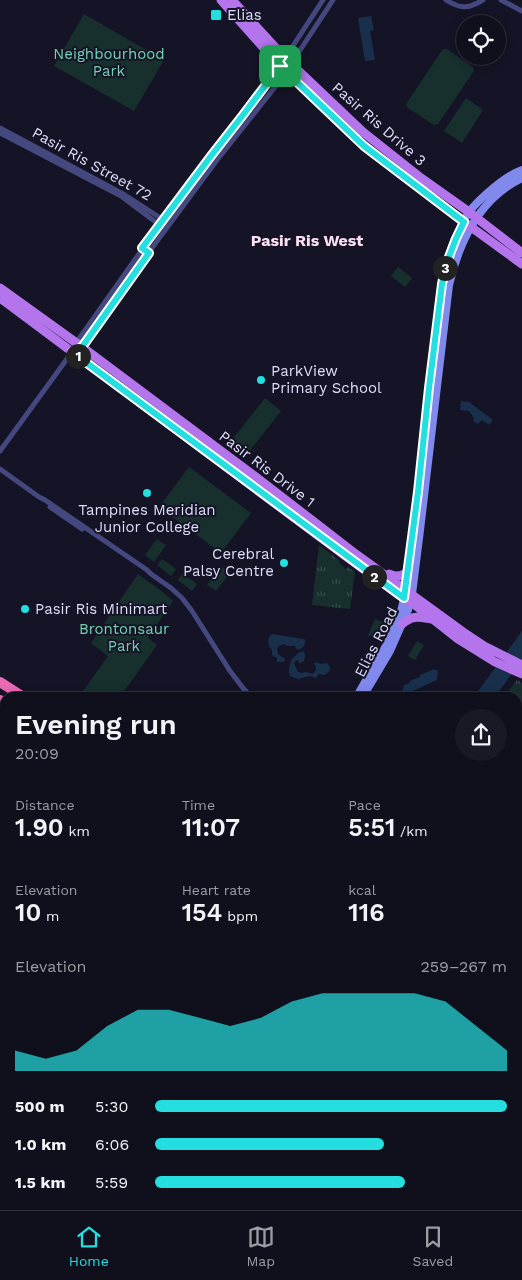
<!DOCTYPE html>
<html lang="en">
<head>
<meta charset="utf-8">
<style>
	body { margin:0; font-family:"Work Sans",sans-serif; background:#191825; color:#f1f3f6; height:100vh; display:flex; flex-direction:column; font-size:19px; white-space:nowrap }
	* { box-sizing:border-box; margin:0 }
	p { font-size:16px; color:#9c9ca3 }
	.icon { flex:none; width:28px; height:28px; fill:none; stroke:currentColor; stroke-width:2; stroke-linecap:round; stroke-linejoin:round }
	.map { position:relative; flex:1; overflow:hidden }
	.details { position:absolute; left:0px; top:692px; width:522px; height:518px; display:flex; flex-direction:column; background:#100f1c; border-radius:15px 15px 0 0; box-shadow:0 2px 12px #0003,0 0 0 1px #302f3b }
	.details>* { flex:none }
	.tools { position:absolute; left:456px; top:15px; display:grid; gap:10px }
	.tools a { display:grid; place-items:center; width:50px; height:50px; border-radius:50%; background:#100f1c; box-shadow:0 2px 12px #0003,0 0 0 1px #302f3b; font-size:25px }
	.pin { position:absolute; display:grid; place-items:center; width:42px; height:42px; color:#fff; margin:-21px; border-radius:10px; box-shadow:0 2px 8px #0006 }
	.km { position:absolute; width:25px; height:25px; margin:-12px; border-radius:50%; background:#222; color:#fff; font-size:14px; line-height:25px; text-align:center }
	.round { display:grid; place-items:center; flex:none; width:52px; height:52px; border-radius:26px; background:#191825 }
	.head { display:flex; align-items:center; justify-content:space-between; height:85px; padding:0 15px }
	h1 { font-size:28px; font-weight:600; line-height:38px }
	.metrics { display:grid; grid-template-columns:repeat(3,1fr); gap:8px; height:85px; padding:5px 15px }
	.metrics div { display:grid; align-content:center }
	.metrics b { font-size:25px; font-weight:600 }
	.metrics small { font-size:14px; font-weight:400 }
	.metrics p { font-size:14px }
	.chart { height:140px; padding:10px 15px }
	.chart p { display:flex; justify-content:space-between }
	.chart svg { width:100%; height:90px; margin-top:5px; fill:#24dee0; opacity:.7 }
	ul { padding:0 15px; list-style:none; font-size:16px }
	li { display:grid; grid-template-columns:80px 60px 1fr; align-items:center; height:38px }
	li i { height:12px; border-radius:6px; background:#24dee0 }
	.dock { display:flex; justify-content:space-around; align-items:center; height:70px; border-top:1px solid #302f3b; background:#100f1c; font-size:14px; color:#9c9ca3 }
	.dock a { display:grid; justify-items:center; gap:2px }
	.dock .active { color:#24dee0 }
	.map>svg:first-child { display:block }
</style>
</head>
<body>
<div class="map">
<svg width="522" height="1210" viewBox="0 0 522 1210">
	<defs>
		<pattern id="grass-tufts" width="24" height="20" patternUnits="userSpaceOnUse" patternTransform="scale(1.25)"><rect width="24" height="20" fill="#17302d"/><path d="M3 7l-1-3M5 7V3M7 7l1-3M15 17l-1-3M17 17v-4M19 17l1-3" fill="none" stroke="#384e4c"/></pattern>
	</defs>
	<rect width="100%" height="100%" fill="#151426"/>
	<path fill="url(#grass-tufts)" d="M319,545l21,16 -1,2 7,6 2,-2 7,5 -5,37 -38,-4z
		M517,680l5,3v43l-4,1v-29l-14,-1z"/>
	<path fill="#17302d" d="M84,14l80,46 -30,51 -80,-45z
		M443,49h4l26,18 1,4 -36,53 -4,1 -26,-17 -2,-4z
		M466,98l17,12 -21,33 -18,-12z
		M398,267l14,11 -7,9 -14,-11z
		M265,398l16,13 -34,43 -16,-13z
		M189,467l62,46 -30,40 -62,-46z
		M157,539l9,6 -12,17 -9,-7z
		M162,559l14,10 -5,7 -14,-11z
		M221,566l9,7 -14,18 -9,-6z
		M138,574l26,19 9,8 -25,37 9,7 -37,52h-41l29,-41 -17,-13z
		M182,574l15,10 -5,7 -14,-11z
		M375,619l8,3 -8,16 -7,-3z
		M417,641l7,4 -9,15 -7,-4z"/>
	<path fill="#18304b" d="M371,16l3,14 -4,1 5,29 -10,1 -7,-43z
		M461,401l8,1 24,18 -4,5 -7,-5 -4,4 -5,-3 1,-3 -5,-7 -9,-1z
		M522,631v28l-27,38 -22,1z
		M272,634l32,5 1,1c0,6 -1,8 -8,10l-2,-4h-7l-4,-2 -5,2 -2,2 1,6 6,4 1,2 -1,2h-7v-4l-5,-3v-5c-4,-4 -6,-12 0,-16z
		M304,651l1,5 -1,5 -5,3v-3l-2,-1 -3,3 4,9 4,1 4,-1 7,2 3,-4v-4l-2,-2 1,-2 6,2 6,-1 3,4 -1,5 -5,3 -5,-1 -3,4 -6,-2 -12,3 -8,-3c-2,-4 -1,-10 1,-15 1,-3 5,-5 7,-8z
		M434,669l4,2 -1,9 -33,15 -3,-1 3,-9 6,-2v-2l10,-4v-2z"/>
	<g fill="none" stroke-linecap="round" stroke-linejoin="round">
		<path stroke="#45487f" stroke-width="5" d="M446,0c14,9 22,9 37,0
			M501,0l21,11
			M285,58l38,-58
			M291,64l42,-64
			M0,128l125,67 40,26
			M0,133l121,63 40,30
			M82,347l47,-68 88,-119 70,-88
			M0,451l72,-99 4,-9 87,-123 117,-155
			M0,469l39,28 6,3 102,70 4,4 20,14 11,10 10,13 38,60 13,17 9,10
			M50,507l32,22
			M518,846l4,3
			M0,874l5,7
			M0,884l5,6
			M0,1015l5,-3
			M0,1025l5,-2
			M518,1195l4,4
			M518,1205l4,4
			M270,1210l3,-5"/>
		<path stroke="#8289ed" stroke-width="8" d="M356,698c17,-31 41,-64 48,-99 5,-22 6,-45 9,-67 8,-61 13,-121 21,-181 4,-38 6,-76 21,-112 4,-9 9,-19 14,-27 11,-14 36,-36 53,-42
			M362,698l28,-47 18,-41 4,-16 8,-64 29,-245c10,-43 31,-87 73,-107
			M0,902l5,-1
			M0,909l5,-1
			M278,1205l9,5
			M292,1205l11,5"/>
		<path stroke="#b474eb" stroke-width="9" d="M221,0l59,66 74,71 27,22 90,68 51,37
			M232,0l53,58 78,74 58,46 48,34 53,41
			M0,288l82,59 174,130 101,78 106,77 21,14 38,19
			M0,298l344,257 55,40 16,10 43,34 37,23 27,12
			M389,574c7,4 13,2 19,-2
			M402,624c11,-9 16,-7 29,-5"/>
		<path stroke="#ea69b3" stroke-width="10" d="M0,682l25,16
			M0,700l5,3
			M0,866l5,5
			M518,1006l4,4
			M518,1024l4,4"/>
	</g>
	<g fill="none" stroke-linecap="round" stroke-linejoin="round">
		<g stroke="#fff" stroke-width="10">
			<path id="route" d="M280,66l84,80 100,76c-10,19 -18,40 -22,62l-13,104 -11,104 -14,106 -332,-246 10,-5 67,-94 -7,-5 69,-92 32,-41z"/>
		</g>
		<use href="#route" stroke="#24dee0" stroke-width="6"/>
	</g>
	<g fill="#24dee0" stroke="#151426" stroke-width="2">
		<rect x="210" y="9" width="12" height="12" rx="2.5"/>
		<circle cx="261" cy="380" r="5"/>
		<circle cx="147" cy="493" r="5"/>
		<circle cx="284" cy="563" r="5"/>
		<circle cx="25" cy="609" r="5"/>
	</g>
	<g text-anchor="middle" stroke-width="4" stroke-linejoin="round" paint-order="stroke">
		<g font-size="15" fill="#dedefa" stroke="#151426" text-anchor="start">
			<text x="227" y="20">Elias</text>
			<text x="271" y="376">ParkView<tspan x="271" dy="17">Primary School</tspan></text>
			<text x="147" y="515" text-anchor="middle">Tampines Meridian<tspan x="147" dy="17">Junior College</tspan></text>
			<text x="274" y="559" text-anchor="end">Cerebral<tspan x="274" dy="17">Palsy Centre</tspan></text>
			<text x="35" y="614">Pasir Ris Minimart</text>
		</g>
		<g font-size="15" fill="#73d1b1" stroke="#151426">
			<text x="109" y="59">Neighbourhood<tspan x="109" dy="17">Park</tspan></text>
			<text x="124" y="634">Brontonsaur<tspan x="124" dy="17">Park</tspan></text>
		</g>
		<g font-size="15" fill="#dedefa" stroke="#151426">
			<text transform="translate(379 124) rotate(41)" y="5">Pasir Ris Drive 3</text>
			<text transform="translate(92 164) rotate(29)" y="5">Pasir Ris Street 72</text>
			<text transform="translate(267 469) rotate(37)" y="5">Pasir Ris Drive 1</text>
			<text transform="translate(376 642) rotate(-63)" y="5">Elias Road</text>
		</g>
		<g font-size="16" font-weight="bold" fill="#fbdff3" stroke="#151426">
			<text x="307" y="246">Pasir Ris West</text>
		</g>
	</g>
</svg>
<div class="tools">
<a><svg class="icon" aria-label="locate" viewBox="0 0 24 24"><circle cx="12" cy="12" r="6"/><path d="M12 2v4M12 18v4M2 12h4M18 12h4"/></svg></a>
</div>
<div class="pin" style="left:280px;top:66px;background:#1e9e55"><svg class="icon" aria-label="arrive" viewBox="0 0 24 24"><path d="M6 21V4h12l-3 4 3 4H6"/></svg></div>
<b class="km" style="left:78px;top:356px">1</b>
<b class="km" style="left:374px;top:577px">2</b>
<b class="km" style="left:445px;top:268px">3</b>
<section class="details">
<div class="head"><div><h1>Evening run</h1><p>20:09</p></div><a class="round"><svg class="icon" aria-label="share" viewBox="0 0 24 24"><path d="M12 15V3M7 8l5-5 5 5M5 13v7h14v-7"/></svg></a></div>
<div class="metrics">
<div><p>Distance</p><b>1.90<small> km</small></b></div>
<div><p>Time</p><b>11:07</b></div>
<div><p>Pace</p><b>5:51<small> /km</small></b></div>
</div>
<div class="metrics">
<div><p>Elevation</p><b>10<small> m</small></b></div>
<div><p>Heart rate</p><b>154<small> bpm</small></b></div>
<div><p>kcal</p><b>116</b></div>
</div>
<div class="chart"><p><span>Elevation</span>259–267 m</p>
<svg viewBox="0 0 160 44" preserveAspectRatio="none"><path d="M0 44V34L10 38L20 34L30 22L40 14L50 14L60 18L70 22L80 18L90 10L100 6L110 6L120 6L130 6L140 10L150 22L160 34V44z"/></svg>
</div>
<ul>
<li><b>500 m</b>5:30<i style="width:100%"></i></li>
<li><b>1.0 km</b>6:06<i style="width:65%"></i></li>
<li><b>1.5 km</b>5:59<i style="width:71%"></i></li>
</ul>
</section>
</div>
<nav class="dock">
<a class="active"><svg class="icon" aria-label="home" viewBox="0 0 24 24"><path d="M3 11l9-7 9 7M6 9v11h12V9"/></svg>Home</a>
<a><svg class="icon" aria-label="map" viewBox="0 0 24 24"><path d="M3 6l6-2 6 2 6-2v14l-6 2-6-2-6 2zM9 4v14M15 6v14"/></svg>Map</a>
<a><svg class="icon" aria-label="saved" viewBox="0 0 24 24"><path d="M7 4h10v16l-5-4-5 4z"/></svg>Saved</a>
</nav>
</body>
</html>
